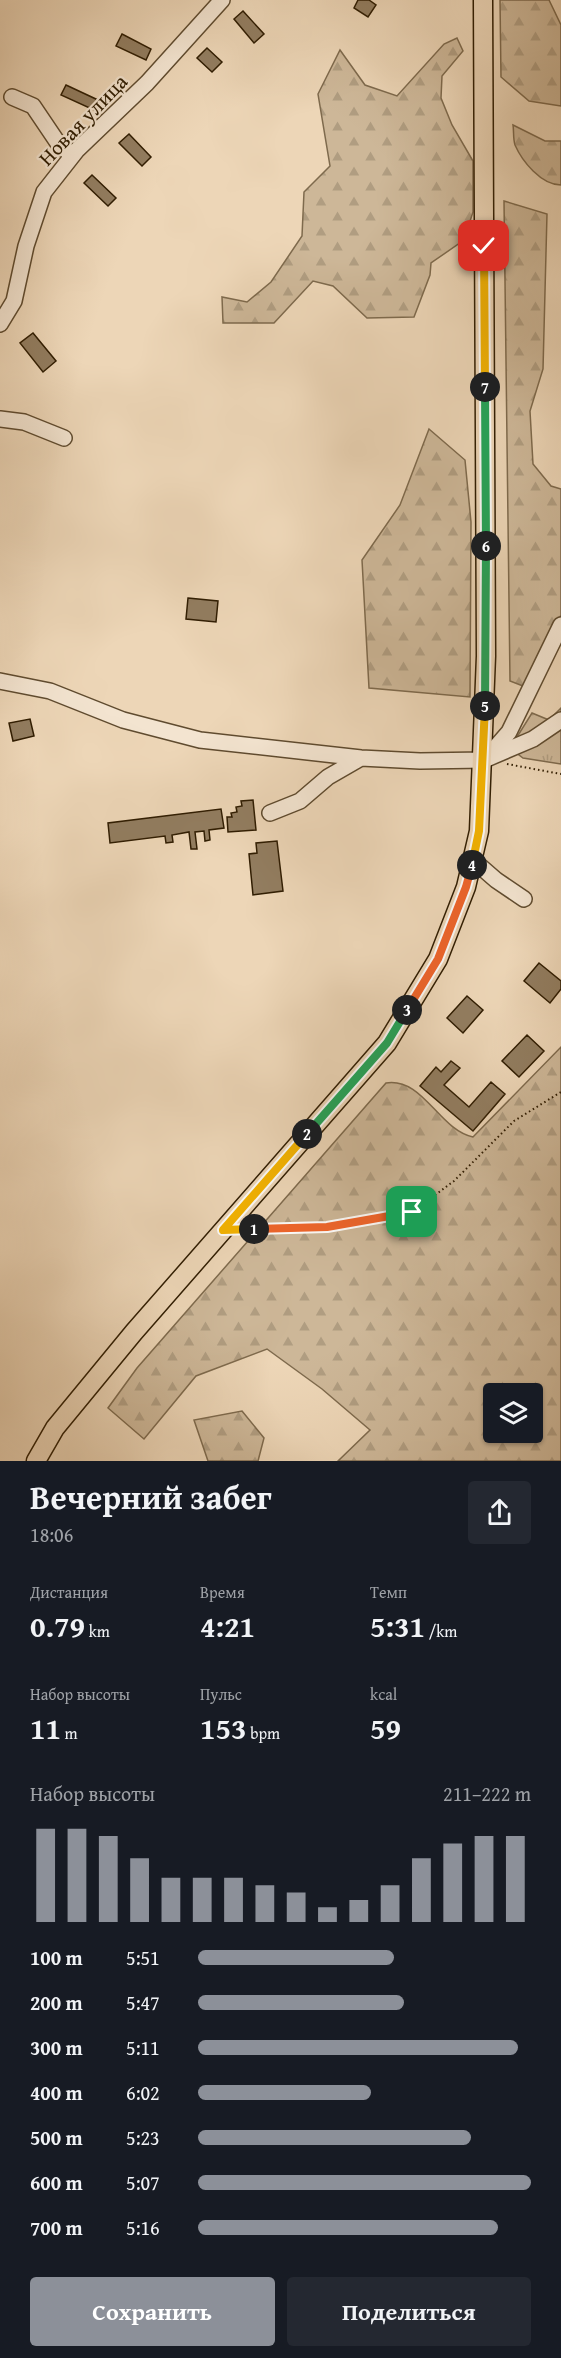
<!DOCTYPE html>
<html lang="ru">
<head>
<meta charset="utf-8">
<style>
	body { margin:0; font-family:"Gentium Book Plus",serif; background:#242831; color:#f1f3f6; height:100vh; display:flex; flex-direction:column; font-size:22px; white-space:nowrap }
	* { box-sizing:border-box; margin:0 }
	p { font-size:20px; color:#9ea1a6 }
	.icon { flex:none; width:33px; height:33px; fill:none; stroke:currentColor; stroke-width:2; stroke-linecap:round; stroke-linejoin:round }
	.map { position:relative; height:1461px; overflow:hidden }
	.sheet { display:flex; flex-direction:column; background:#171b24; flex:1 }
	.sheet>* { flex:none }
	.tools { position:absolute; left:483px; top:1383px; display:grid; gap:12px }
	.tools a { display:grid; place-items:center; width:60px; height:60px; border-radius:6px; background:#171b24; box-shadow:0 2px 4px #0004; font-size:30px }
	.pin { position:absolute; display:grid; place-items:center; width:51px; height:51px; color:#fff; margin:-26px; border-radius:12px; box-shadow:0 3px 9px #0006 }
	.km { position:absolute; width:30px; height:30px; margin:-15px; border-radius:50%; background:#222; color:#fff; font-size:16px; line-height:30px; text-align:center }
	.round { display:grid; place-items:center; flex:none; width:63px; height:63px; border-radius:6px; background:#242831 }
	.overview { display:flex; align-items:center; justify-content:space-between; height:102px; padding:0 30px }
	h1 { font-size:33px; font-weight:700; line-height:45px }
	.metrics { display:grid; grid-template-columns:repeat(3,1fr); gap:9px; height:102px; padding:6px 30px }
	.metrics div { display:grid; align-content:center }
	.metrics b { font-size:30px; font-weight:700 }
	.metrics small { font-size:16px; font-weight:400 }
	.metrics p { font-size:16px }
	.chart { height:168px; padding:12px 30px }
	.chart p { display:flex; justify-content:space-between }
	.chart svg { width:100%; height:108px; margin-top:6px; stroke:#8c9099; stroke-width:6 }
	.primary-button { display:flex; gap:12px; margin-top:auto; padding:12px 30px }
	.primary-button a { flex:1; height:69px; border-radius:6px; background:#8c9099; color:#fff; font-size:24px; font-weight:700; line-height:69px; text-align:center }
	.primary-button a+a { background:#242831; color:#f1f3f6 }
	ul { padding:0 30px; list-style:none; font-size:20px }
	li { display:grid; grid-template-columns:96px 72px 1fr; align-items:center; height:45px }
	li i { height:15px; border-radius:8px; background:#8c9099 }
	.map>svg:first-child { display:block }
</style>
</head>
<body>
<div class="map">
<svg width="561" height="1461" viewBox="0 0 561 1461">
	<defs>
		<pattern id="grass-tufts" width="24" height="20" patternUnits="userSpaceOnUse" patternTransform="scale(1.5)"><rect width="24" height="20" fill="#cdb798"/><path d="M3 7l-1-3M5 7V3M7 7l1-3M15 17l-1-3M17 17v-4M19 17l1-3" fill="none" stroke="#b09d81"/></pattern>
		<pattern id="forest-firs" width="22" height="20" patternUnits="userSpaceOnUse" patternTransform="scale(1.5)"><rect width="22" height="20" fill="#cdb798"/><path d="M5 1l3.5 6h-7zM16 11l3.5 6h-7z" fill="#b09d81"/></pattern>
	</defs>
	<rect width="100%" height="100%" fill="#edd6b7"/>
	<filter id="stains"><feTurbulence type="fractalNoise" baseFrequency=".00333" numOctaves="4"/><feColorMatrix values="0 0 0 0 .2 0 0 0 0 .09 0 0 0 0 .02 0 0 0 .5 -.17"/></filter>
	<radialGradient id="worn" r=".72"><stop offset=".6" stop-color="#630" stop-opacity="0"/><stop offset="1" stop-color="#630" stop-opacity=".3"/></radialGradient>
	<path fill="url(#grass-tufts)" stroke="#7e6a4d" stroke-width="1.5" d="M561,708v56l-38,-6 -13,-10 22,-35 17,7z"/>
	<path fill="url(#forest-firs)" stroke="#7e6a4d" stroke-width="1.5" fill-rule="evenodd" d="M500,0h49l12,25v81l-32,-5 -28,-24z
		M457,38l6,13 -21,25 -1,22 11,27 21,36v51l-9,28 -33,23 -1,12 -16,42 -47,1 -34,-32 -20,-5 -39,42h-51l-1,-26 25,5 24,-20 31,-46 2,-44 26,-26 -12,-72 22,-44 25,35 32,11 47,-52z
		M513,125l32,16h16v44c-20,0 -39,-24 -46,-40 -2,-6 -1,-13 -2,-20z
		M504,201l43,13 -4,155 -13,42 3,53 18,22 10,3v126l-38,71 -13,-5z
		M429,429l36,31 6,62 -1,175 -101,-9 -7,-128 38,-55z
		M561,1047v414h-223l32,-31 -48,-41 -55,-40 -71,27 -52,63 -36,-31 29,-40 249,-285c37,-6 53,47 87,54zM494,1394h38v38h-38z
		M242,1411l22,27 -6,23h-50l-14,-41z"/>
	<path fill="#927d60" stroke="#301d02" stroke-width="1.5" d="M358,0h11l7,5 -8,12 -14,-9z
		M243,11l21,23 -10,9 -20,-24z
		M122,34l29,15 -5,11 -30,-14z
		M207,48l15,14 -10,10 -15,-14z
		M66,85l32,15 -4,10 -33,-15z
		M129,134l22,23 -9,9 -23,-23z
		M92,175l24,23 -8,8 -24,-23z
		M33,333l23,28 -13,11 -23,-29z
		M188,598l30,3 -2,21 -30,-3z
		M30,719l4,17 -21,5 -4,-18z
		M253,800l3,30 -28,2 -1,-15h5l-1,-4 6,-1 -1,-5 6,-1 -1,-5z
		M221,809l3,19 -15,2 1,10 -5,1 -1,-10 -9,1 2,17h-6l-2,-17 -17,3 1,7 -7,1 -1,-7 -55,7 -2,-20z
		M277,841l6,50 -30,4 -4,-41 8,-1 -1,-10z
		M539,963l22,18v8l-11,14 -26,-22z
		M467,996l16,14 -20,23 -16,-15z
		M527,1035l17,16 -25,26 -17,-16z
		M451,1061l9,7 -16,17 25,22 22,-25 14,12 -32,37 -53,-45 16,-19 5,5z"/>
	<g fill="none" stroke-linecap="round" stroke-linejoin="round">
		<g stroke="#5f4b2f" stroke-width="18">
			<path id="minor" d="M12,97l21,9 27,40 13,9
				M0,324l14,-23 12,-55 18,-54 33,-42 70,-67 75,-83
				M0,419l24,3 40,16
				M0,681l50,10 73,29 77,20 161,18 59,3 64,-1 49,-21 28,-19
				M488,756l21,-24 52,-107
				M270,813l30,-12 28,-24 33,-19
				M473,860l23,20 28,19"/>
		</g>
		<g stroke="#301d02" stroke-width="21">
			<path id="major" d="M36,1461l19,-33 79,-96 253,-289 51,-84 28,-72 13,-56 7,-175 -3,-656"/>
		</g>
		<path stroke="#301d02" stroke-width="2" stroke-dasharray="1.5 3" stroke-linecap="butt" d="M507,764l54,10
			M244,1230l83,-3 85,-15 42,-31 60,-60 47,-29"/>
		<use href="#minor" stroke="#f3e4d0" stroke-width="15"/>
		<use href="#major" stroke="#edd6b7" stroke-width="18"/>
	</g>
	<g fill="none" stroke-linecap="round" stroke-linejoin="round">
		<g stroke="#fff" stroke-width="12">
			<path id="split-1" d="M254,1229l73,-2 85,-15"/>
		</g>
		<g stroke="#fff" stroke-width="12">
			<path id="split-2" d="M254,1229l-31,1 84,-96"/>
		</g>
		<g stroke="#fff" stroke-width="12">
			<path id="split-3" d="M307,1134l80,-91 20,-33"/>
		</g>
		<g stroke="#fff" stroke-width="12">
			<path id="split-4" d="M407,1010l31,-51 28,-72 6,-22"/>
		</g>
		<g stroke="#fff" stroke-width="12">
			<path id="split-5" d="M472,865l7,-34 6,-125"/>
		</g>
		<g stroke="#fff" stroke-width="12">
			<path id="split-6" d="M485,706l1,-160"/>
		</g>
		<g stroke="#fff" stroke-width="12">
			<path id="split-7" d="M485,387l1,159"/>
		</g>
		<g stroke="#fff" stroke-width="12">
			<path id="split-8" d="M484,246l1,141"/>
		</g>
		<use href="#split-1" stroke="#f0652b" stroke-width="8"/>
		<use href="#split-2" stroke="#f5b400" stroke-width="8"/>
		<use href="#split-3" stroke="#22a559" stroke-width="8"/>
		<use href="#split-4" stroke="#f0652b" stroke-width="8"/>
		<use href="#split-5" stroke="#f5b400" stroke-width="8"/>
		<use href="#split-6" stroke="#22a559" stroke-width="8"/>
		<use href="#split-7" stroke="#22a559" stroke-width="8"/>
		<use href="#split-8" stroke="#f5b400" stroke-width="8"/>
	</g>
	<g text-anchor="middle" stroke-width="4.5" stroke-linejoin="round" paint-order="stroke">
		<g font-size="21" fill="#301d02" stroke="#f3e4d0">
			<text transform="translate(83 120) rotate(-46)" y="7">Новая улица</text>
		</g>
	</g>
	<rect width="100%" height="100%" filter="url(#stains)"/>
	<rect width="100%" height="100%" fill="url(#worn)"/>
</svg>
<div class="tools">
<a><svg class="icon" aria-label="layers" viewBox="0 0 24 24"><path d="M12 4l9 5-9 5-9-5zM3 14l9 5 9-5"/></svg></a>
</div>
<div class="pin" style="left:412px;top:1212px;background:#1e9e55"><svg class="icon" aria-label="arrive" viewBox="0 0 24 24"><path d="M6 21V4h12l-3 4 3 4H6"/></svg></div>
<div class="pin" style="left:484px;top:246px;background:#d93025"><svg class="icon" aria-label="check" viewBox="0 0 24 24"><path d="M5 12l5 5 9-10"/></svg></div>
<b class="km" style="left:254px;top:1229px">1</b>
<b class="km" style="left:307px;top:1134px">2</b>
<b class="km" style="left:407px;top:1010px">3</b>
<b class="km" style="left:472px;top:865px">4</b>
<b class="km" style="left:485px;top:706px">5</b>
<b class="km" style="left:486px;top:546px">6</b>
<b class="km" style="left:485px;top:387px">7</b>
</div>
<section class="sheet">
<div class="overview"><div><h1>Вечерний забег</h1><p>18:06</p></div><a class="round"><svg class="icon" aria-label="share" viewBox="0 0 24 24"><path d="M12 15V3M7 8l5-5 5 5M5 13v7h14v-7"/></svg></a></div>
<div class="metrics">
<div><p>Дистанция</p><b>0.79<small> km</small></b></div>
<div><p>Время</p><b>4:21</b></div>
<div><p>Темп</p><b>5:31<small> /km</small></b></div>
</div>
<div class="metrics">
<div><p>Набор высоты</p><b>11<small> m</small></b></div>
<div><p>Пульс</p><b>153<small> bpm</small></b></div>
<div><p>kcal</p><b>59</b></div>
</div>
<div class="chart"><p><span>Набор высоты</span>211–222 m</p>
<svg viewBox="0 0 160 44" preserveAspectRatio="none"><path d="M5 44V6M15 44V6M25 44V9M35 44V18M45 44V26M55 44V26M65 44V26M75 44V29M85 44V32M95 44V38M105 44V35M115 44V29M125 44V18M135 44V12M145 44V9M155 44V9"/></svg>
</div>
<ul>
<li><b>100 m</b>5:51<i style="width:59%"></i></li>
<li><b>200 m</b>5:47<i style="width:62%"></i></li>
<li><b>300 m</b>5:11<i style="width:96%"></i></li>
<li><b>400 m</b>6:02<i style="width:52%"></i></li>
<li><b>500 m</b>5:23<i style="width:82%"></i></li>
<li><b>600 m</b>5:07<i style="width:100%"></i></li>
<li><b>700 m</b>5:16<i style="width:90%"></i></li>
</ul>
<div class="primary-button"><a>Сохранить</a><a>Поделиться</a></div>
</section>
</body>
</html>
